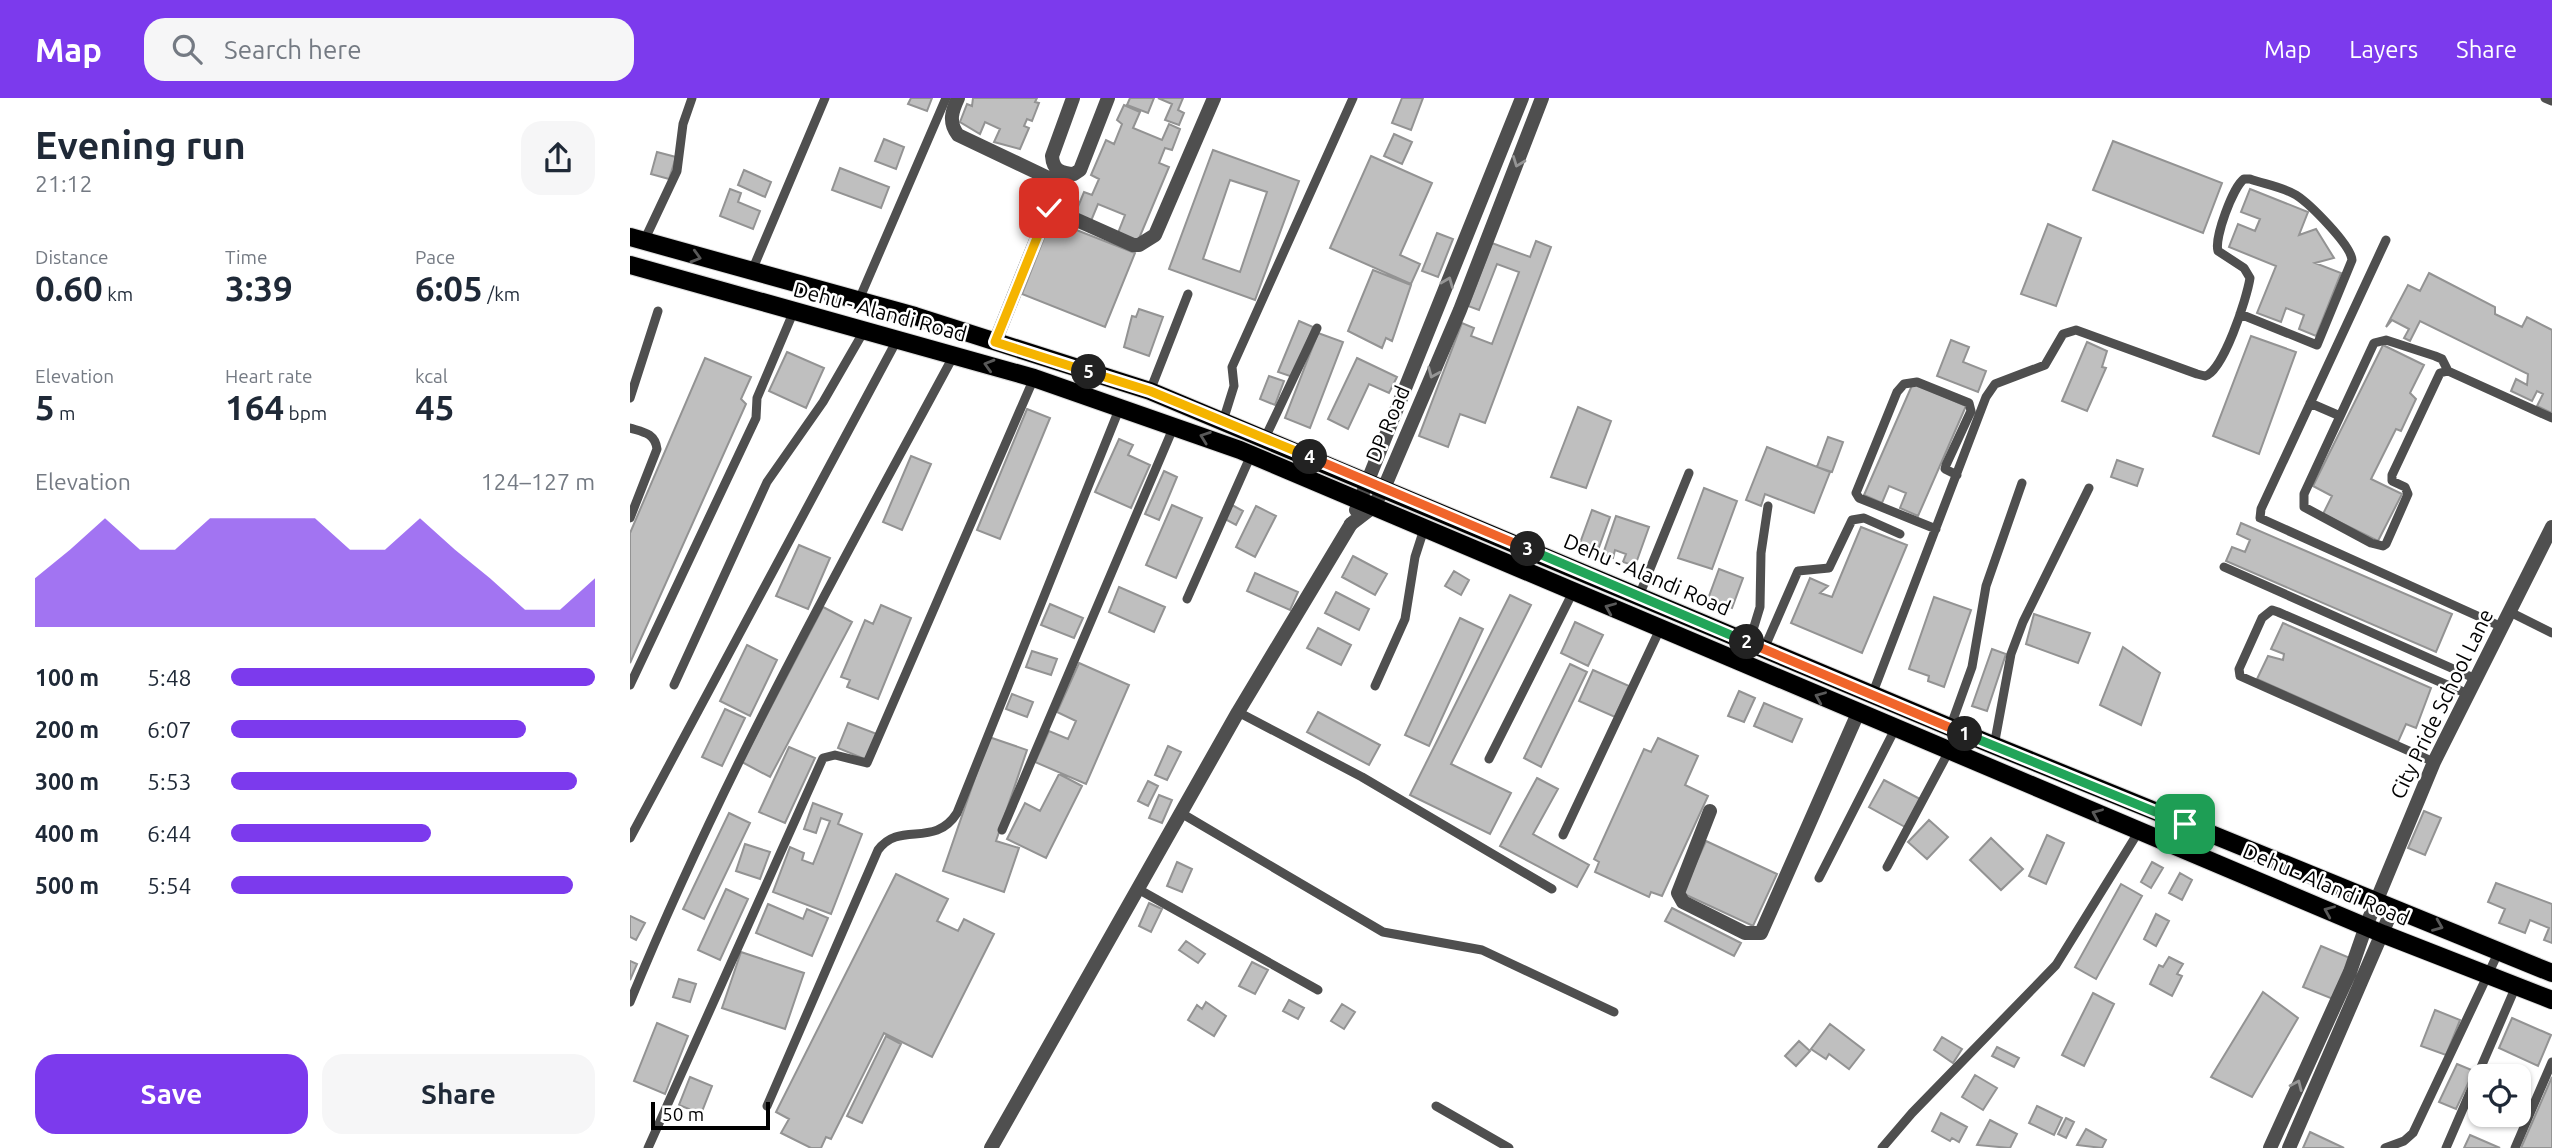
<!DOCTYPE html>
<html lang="en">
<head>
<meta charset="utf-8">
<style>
	body { margin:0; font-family:Ubuntu,sans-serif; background:#f6f6f7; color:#1f2937; height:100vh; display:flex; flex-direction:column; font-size:26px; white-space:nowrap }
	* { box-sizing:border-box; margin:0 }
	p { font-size:23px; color:#747a83 }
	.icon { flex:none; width:38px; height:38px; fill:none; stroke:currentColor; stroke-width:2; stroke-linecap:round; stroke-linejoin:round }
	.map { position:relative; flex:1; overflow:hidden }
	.side { display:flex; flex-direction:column; background:#fff; width:630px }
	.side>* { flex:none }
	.fabs { position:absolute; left:1838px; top:966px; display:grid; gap:14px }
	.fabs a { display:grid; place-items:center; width:63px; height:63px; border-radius:14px; background:#fff; box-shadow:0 2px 5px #0004; font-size:35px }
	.scale { position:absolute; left:21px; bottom:18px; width:119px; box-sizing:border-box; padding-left:7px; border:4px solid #000; border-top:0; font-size:19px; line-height:24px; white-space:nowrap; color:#000; -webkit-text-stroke:5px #fff; paint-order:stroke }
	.pin { position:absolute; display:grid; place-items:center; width:60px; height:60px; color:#fff; margin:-30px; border-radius:14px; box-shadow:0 4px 10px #0006 }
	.km { position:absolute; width:35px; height:35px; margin:-18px; border-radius:50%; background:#222; color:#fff; font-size:19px; line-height:35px; text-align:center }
	.round { display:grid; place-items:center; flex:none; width:74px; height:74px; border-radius:21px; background:#f6f6f7 }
	.headline { display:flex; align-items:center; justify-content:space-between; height:119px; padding:0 35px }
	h1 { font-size:38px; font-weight:700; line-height:52px }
	.stats { display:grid; grid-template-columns:repeat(3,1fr); gap:10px; height:119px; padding:7px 35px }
	.stats div { display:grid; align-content:center }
	.stats b { font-size:35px; font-weight:700 }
	.stats small { font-size:19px; font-weight:400 }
	.stats p { font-size:19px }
	.chart { height:196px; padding:14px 35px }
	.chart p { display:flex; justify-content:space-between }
	.chart svg { width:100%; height:126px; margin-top:7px; fill:#7c3aed; opacity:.7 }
	.action { display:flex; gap:14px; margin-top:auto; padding:14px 35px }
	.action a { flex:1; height:80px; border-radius:21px; background:#7c3aed; color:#fff; font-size:28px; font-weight:700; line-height:80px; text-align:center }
	.action a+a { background:#f6f6f7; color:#1f2937 }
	ul { padding:0 35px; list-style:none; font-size:23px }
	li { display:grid; grid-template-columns:112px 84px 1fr; align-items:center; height:52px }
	li i { height:18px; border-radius:9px; background:#7c3aed }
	header { display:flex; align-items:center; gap:42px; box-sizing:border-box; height:98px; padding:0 35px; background:#7c3aed; color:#fff }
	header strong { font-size:33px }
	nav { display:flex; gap:38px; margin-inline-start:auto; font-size:24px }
	.search { width:490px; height:63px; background:#f6f6f7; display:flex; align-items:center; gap:18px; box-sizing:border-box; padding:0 24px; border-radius:21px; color:#747a83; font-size:26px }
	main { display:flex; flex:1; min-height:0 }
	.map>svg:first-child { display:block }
</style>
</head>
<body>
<header>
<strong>Map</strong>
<div class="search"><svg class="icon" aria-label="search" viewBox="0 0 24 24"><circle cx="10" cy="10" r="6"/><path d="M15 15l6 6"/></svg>Search here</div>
<nav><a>Map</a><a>Layers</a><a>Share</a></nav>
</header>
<main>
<section class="side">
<div class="headline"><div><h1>Evening run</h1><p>21:12</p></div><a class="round"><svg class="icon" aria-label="share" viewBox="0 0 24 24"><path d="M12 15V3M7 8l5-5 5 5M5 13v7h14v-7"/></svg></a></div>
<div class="stats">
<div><p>Distance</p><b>0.60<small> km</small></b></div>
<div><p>Time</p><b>3:39</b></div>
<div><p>Pace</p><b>6:05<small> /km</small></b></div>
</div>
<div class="stats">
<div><p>Elevation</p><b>5<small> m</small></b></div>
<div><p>Heart rate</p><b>164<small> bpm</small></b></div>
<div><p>kcal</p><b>45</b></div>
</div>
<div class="chart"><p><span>Elevation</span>124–127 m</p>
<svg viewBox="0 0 160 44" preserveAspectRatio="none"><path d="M0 44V27L10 17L20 6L30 17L40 17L50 6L60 6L70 6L80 6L90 17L100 17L110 6L120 17L130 27L140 38L150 38L160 27V44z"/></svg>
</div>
<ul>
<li><b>100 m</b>5:48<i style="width:100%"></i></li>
<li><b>200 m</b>6:07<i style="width:81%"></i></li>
<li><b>300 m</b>5:53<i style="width:95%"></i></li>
<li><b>400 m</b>6:44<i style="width:55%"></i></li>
<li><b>500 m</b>5:54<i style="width:94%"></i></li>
</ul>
<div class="action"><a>Save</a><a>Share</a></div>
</section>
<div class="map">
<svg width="1922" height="1050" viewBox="0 0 1922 1050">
	<rect width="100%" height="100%" fill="#fff"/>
	<path fill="#bfbfbf" stroke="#939393" stroke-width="2" fill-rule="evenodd" d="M281,0h21l-5,13 -19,-7z
		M343,0h64l-2,4 4,1 -7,18 -5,-2 -3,7 5,2 -9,21 -26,-7 6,-13 -15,-7 -5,12 -20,-12 7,-18 5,2z
		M500,0h24l-6,15 -21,-8z
		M528,0h25l-5,12 6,3 -5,12 -14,-5 7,-16z
		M772,0h21l-12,32 -19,-7z
		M494,7l16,7 -7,16 29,12 7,-16 11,5 -8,21 -7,-2 -6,15 10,4 -31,74 -20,-8 7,-18 -27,-11 -7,17 -16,-7 9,-22 8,3 7,-16 -8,-4 15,-35 8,4 8,-20 -5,-4z
		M764,36l18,8 -10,22 -18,-8z
		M254,41l20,8 -8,22 -21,-8z
		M1483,43l109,42 -19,50 -110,-43z
		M583,52l86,31 -44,119 -86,-31zM600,82l37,12 -27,80 -37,-13z
		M27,54l19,5 -7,22 -18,-5z
		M741,58l61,27 -32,72 20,9 -9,20 -81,-36z
		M210,70l49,19 -8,21 -49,-18z
		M114,72l27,12 -6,15 -27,-12z
		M100,91l11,4 -3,9 22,9 -7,18 -33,-13z
		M1620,91l58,23 -9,23 17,-6 18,29 -19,5 26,10 -25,63 -17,-7 5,-14 -18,-7 -5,14 -24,-9 19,-47 -47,-19 9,-23 17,7 5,-12 -19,-7z
		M421,122l84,33 -30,74 -83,-33z
		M1418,126l33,14 -25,68 -35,-12z
		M807,135l16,6 -15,38 -16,-6z
		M906,143l15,6 -66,176 -25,-9 -12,33 -29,-11 43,-113 12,5 -3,8 21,8 27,-72 -22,-8 -18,46 -11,-4 24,-63 38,14z
		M743,172l38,15 -19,56 -6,-3 -4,10 -34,-17z
		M1799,175l66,34v7l27,13 5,-10 25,13v83l-15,-7 6,-12 -6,-3 -5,10 -21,-10 5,-12 11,6 1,-11 -108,-53 -10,20 -6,-3 5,-9 -17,-9 -6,7 22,-42 12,6z
		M509,211l24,8 -14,39 -25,-9 8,-31 4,1z
		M669,223l14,6 -20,50 -15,-5z
		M688,235l25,9 -33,86 -25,-10z
		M1621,238l45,16 -37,102 -46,-18z
		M1321,242l18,7 -6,15 23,9 -8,21 -41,-16z
		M1457,244l20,9 -5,16 4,1 -19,43 -25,-10z
		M1753,247l41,20 -14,28 6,6 -15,32 -5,-2 -25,50 31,15 -24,47 -55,-27 9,-18 -19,-10z
		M157,254l37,16 -18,40 -37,-17z
		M75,260l46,19 -10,22 5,5 -116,259v-130z
		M727,260l40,19 -8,16 -20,-9 -21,45 -20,-10z
		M639,278l15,5 -9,24 -15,-6z
		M1283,285l53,23 -48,110 -18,-8 6,-15 -17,-7 -7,17 -18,-8z
		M948,309l33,14 -25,67 -35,-11z
		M397,311l23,9 -50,121 -23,-9z
		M1198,339l15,5 -11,30 -15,-5z
		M489,341l14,6 -5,10 22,10 -19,43 -36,-16z
		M1137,349l63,25 -16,41 -49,-19 -4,12 -15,-6z
		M281,358l20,8 -29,66 -19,-8z
		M1487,362l26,9 -6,17 -26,-9z
		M534,373l13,6 -18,43 -14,-6z
		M1074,390l33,13 -25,68 -34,-11z
		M542,407l30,13 -26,60 -30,-13z
		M602,407l11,6 -7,14 -11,-6z
		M626,408l20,10 -21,41 -19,-10z
		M962,412l18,7 -12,33 -18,-7z
		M986,418l33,11 -14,39 -12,-4 3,-8 -11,-4 -2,8 -10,-4z
		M1611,425l211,91 -16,38 -210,-91 6,-14 13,5 5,-12 -13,-6z
		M1231,429l46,18 -45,108 -71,-30 19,-45 18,8 -8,7 12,4z
		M169,447l31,13 -22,51 -32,-13z
		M723,458l34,18 -12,21 -33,-18z
		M1089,471l24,9 -11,30 -24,-9z
		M824,473l15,9 -8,15 -16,-9z
		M625,475l43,19 -8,18 -43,-19z
		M489,489l46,20 -11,25 -45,-20z
		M706,494l33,17 -10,21 -34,-17z
		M880,497l21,10 -80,159 60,29 -21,41 -80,-39z
		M1304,499l37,13 -27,77 -16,-6 1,-5 -20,-7z
		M420,506l33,14 -9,20 -33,-13z
		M251,507l30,13 -33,81 -31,-12 3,-7 -9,-3 24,-57 8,4z
		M193,509l29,15 -82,155 -28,-15z
		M1404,516l56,19 -12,30 -52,-19z
		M830,520l23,11 -54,117 -24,-11z
		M945,524l28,13 -15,31 -27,-13z
		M1653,525l148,65 -15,40 -10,-4 -8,18 -141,-63 11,-23 15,4 1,-6 -13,-5z
		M688,530l33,17 -10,20 -34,-17z
		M117,547l30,15 -27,56 -30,-15z
		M1493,549l37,26 -19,52 -41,-20z
		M1362,551l14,5 -19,57 -15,-5z
		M402,553l25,8 -6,16 -25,-8z
		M449,565l50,22 -43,99 -51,-22 14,-31 19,8 8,-18 -19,-9z
		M940,566l17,8 -46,95 -17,-9z
		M963,572l36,16 -14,31 -36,-16z
		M1109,593l16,7 -11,24 -16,-6z
		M382,596l21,8 -6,15 -21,-8z
		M1134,605l38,16 -10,23 -38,-16z
		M95,611l20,9 -23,48 -20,-9z
		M688,614l62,33 -11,20 -62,-33z
		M218,625l29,11 -10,26 -29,-12z
		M359,639l38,13 -31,91 23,7 -15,44 -61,-21z
		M1028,640l40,18 -13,29 23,11 -46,100 -11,-4 -2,5 -54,-25 4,-10 -5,-3 50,-110 7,3z
		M538,648l13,6 -14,28 -12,-5z
		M159,649l26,11 -30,65 -26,-11z
		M429,676l23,12 -36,72 -39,-19 18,-36 15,8z
		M907,680l21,11 -25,45 56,31 -12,22 -77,-41z
		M1254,682l36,19 -15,28 -36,-20z
		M518,683l10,5 -10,20 -10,-5z
		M529,697l13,5 -10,23 -13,-5z
		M183,705l29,11 -4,10 24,10 -31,80 -58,-22 17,-45 14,6 -2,7 11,4 17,-43 -9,-3 -5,15 -12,-4z
		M1794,713l17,7 -16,37 -17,-7z
		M99,715l21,10 -46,96 -21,-10z
		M1299,722l19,17 -21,22 -19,-17z
		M1417,737l17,8 -18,41 -17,-8z
		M1361,740l32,31 -22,21 -31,-30z
		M1076,743l71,33 -24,52 -71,-33z
		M115,746l25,8 -10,27 -24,-8z
		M547,764l15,7 -10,23 -15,-6z
		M1522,764l11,6 -12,20 -10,-6z
		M1550,775l12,7 -10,20 -13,-7z
		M266,776l52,25 -11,22 21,10 6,-12 30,15 -62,123 -48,-24 -53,106 -5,-2 -5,11h-10l-30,-15 8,-14 -13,-7z
		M1866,785l56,21v39l-8,-3 5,-12 -19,-8 -5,13 -26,-10 6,-14 -17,-7z
		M1491,786l21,12 -46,83 -21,-12z
		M96,791l22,10 -28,61 -22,-10z
		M519,805l13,6 -11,23 -12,-6z
		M138,806l35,15 4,-10 21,9 -16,38 -56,-23z
		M1042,810l69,35 -7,13 -69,-35z
		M1526,816l13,7 -13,25 -12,-7z
		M0,818l15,7 -9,17 -6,-3z
		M556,843l19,13 -7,9 -19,-13z
		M1691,848l29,12 -17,41 -30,-12z
		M111,854l63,21 -19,56 -63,-21z
		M1539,859l14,7 -6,10 5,2 -10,20 -22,-12 9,-19 4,2z
		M0,863l7,3 -7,16z
		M622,864l16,8 -13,24 -16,-8z
		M49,881l17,5 -6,18 -17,-5z
		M1633,894l35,26 -46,79 -41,-20z
		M1463,895l21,11 -30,62 -22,-11z
		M659,902l15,8 -6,11 -15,-8z
		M576,904l20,14 -12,20 -26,-16 9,-15 5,4z
		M712,906l13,8 -11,17 -13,-8z
		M1805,912l25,10 -14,35 -25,-9z
		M1882,920l39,17 -13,31 -39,-18z
		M27,925l31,13 -23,58 -31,-13z
		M1200,926l34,26 -15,19 -20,-15 -3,5 -15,-10z
		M256,938l15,8 -39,79 -15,-7z
		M1312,939l20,12 -9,14 -19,-13z
		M1169,943l11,10 -14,15 -11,-10z
		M1367,949l22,11 -5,9 -22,-11z
		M1827,966l17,7 -18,38 -17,-7z
		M1345,977l22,13 -14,22 -21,-13z
		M60,979l22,9 -11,28 -22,-9z
		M1922,979v71h-31z
		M1888,997l11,5 -11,23 -17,-8h17z
		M1407,1008l25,12 -8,17 -25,-12z
		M1311,1015l26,14 -8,15 -7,-4 -2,3 -18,-10z
		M1436,1020l8,4 -8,16 -8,-4z
		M1360,1022l27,14 -7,14 -33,-3z
		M1456,1031l20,11 -4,8 -25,-3z
		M1680,1034l34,16h-41z
		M1840,1037l30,13h-36z"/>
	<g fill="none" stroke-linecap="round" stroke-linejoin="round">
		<g stroke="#dbdbdb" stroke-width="20">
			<path id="primary" d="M0,139l285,79 235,75 833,350 569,232
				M0,167l404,113 206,72 1143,484 169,66"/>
		</g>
		<path stroke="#4f4f4f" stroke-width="9" d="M1915,0l7,3
			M1756,142l-125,269 -1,9 242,109
			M14,143l33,-70 6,-47 9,-26
			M121,175l74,-175
			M228,204l88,-204
			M1818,273l-6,-12 -7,-3 -49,-16 -12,3 -70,151v13l67,36 12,3 3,-2 22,-50 -3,-7 -13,-6v-6l48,-102 8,-2 104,47
			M520,293l38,-97
			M0,300l28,-87
			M1680,305l30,13
			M593,323l11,-35 -2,-19 121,-269
			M0,330c13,4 25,5 27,21l-27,69
			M635,340l52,-110
			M1306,431l-77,-31 -3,-5 41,-101 7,-8 13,-2 52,21 2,8 -25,54 -1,4 12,6
			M1594,469l252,112
			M1009,498l50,-123
			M557,501l64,-144
			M1880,514l42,21
			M1119,545l11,-36 1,-54 7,-47
			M1134,551l34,-78 31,-3 23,-48 12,-2 36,16
			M0,587l126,-267 1,-20 36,-85
			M44,587l93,-203 56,-80 41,-71
			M745,588l30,-67 10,-62 9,-28
			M1242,597l114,-298 9,-13 50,-19 18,-31 13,-4 121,44 8,2c18,-4 42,-78 45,-98l-6,-10 -26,-17c-4,-13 15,-64 26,-72h6c14,5 33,8 46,16 14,9 55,50 56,65l-35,85 -77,-31
			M608,614l124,65 190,112
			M1320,630l22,-61 14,-81 36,-103
			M1364,648l17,-92 12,-32 66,-134
			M859,661l84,-167
			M1804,664l-194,-86 -1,-7 23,-51 10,-8 6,2 190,82
			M551,715l202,119 99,18 132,62
			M372,732l172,-404
			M933,737l97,-206
			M0,740l267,-498
			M1257,769l62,-116
			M1189,780l76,-149
			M508,791l180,101
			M0,904c91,-223 209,-434 324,-647
			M137,1008l111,-256c22,-30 56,-1 79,-37l163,-406
			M806,1008l73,42
			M18,1050l175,-390 12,-3 32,8 167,-385
			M1252,1050l30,-35 144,-148 83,-134
			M1755,1050l19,-7 9,-8 86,-182
			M1816,1050l70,-162
			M1885,1050l37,-86"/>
		<path stroke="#4f4f4f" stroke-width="14" d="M328,0c-6,13 -10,24 0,37l101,48
			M443,0l-21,58c1,14 8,17 22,18l6,-4 28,-72
			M420,110l83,37h6l16,-10 59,-137
			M365,244l68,-169
			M1080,713l-32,82 5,9 62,31h16l97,-220
			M361,1050l247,-436 113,-188
			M1640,1050l80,-176 16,-46 68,-164 118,-235
			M1659,1050l104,-240"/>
		<path stroke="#4f4f4f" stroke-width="14" d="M726,412l166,-412
			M721,426l22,-17 11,-19 76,-178 82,-212"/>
		<use href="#primary" stroke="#000" stroke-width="18"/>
	</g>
	<defs><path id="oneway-chevron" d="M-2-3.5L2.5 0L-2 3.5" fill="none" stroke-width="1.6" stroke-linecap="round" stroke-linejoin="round" transform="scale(1.75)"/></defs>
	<g stroke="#959595">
		<use href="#oneway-chevron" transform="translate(888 64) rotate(111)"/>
		<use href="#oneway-chevron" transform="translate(818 184) rotate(-68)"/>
		<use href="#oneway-chevron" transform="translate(803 275) rotate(113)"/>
		<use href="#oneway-chevron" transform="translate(1667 987) rotate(-66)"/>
	</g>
	<g stroke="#595959">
		<use href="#oneway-chevron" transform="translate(66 159) rotate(16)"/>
		<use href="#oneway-chevron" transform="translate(359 267) rotate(-164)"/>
		<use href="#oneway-chevron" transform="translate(575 339) rotate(-160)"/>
		<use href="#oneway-chevron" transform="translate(980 510) rotate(-157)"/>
		<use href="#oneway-chevron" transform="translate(1190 599) rotate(-157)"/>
		<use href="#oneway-chevron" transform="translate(1467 716) rotate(-157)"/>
		<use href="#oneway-chevron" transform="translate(1699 813) rotate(-157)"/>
		<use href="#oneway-chevron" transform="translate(1808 828) rotate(22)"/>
	</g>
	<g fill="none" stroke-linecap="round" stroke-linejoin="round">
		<g stroke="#fff" stroke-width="14">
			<path id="split-1" d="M1335,636l220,90"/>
		</g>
		<g stroke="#fff" stroke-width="14">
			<path id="split-2" d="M1117,544l218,92"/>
		</g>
		<g stroke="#fff" stroke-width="14">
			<path id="split-3" d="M898,451l219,93"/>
		</g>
		<g stroke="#fff" stroke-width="14">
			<path id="split-4" d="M680,359l218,92"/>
		</g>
		<g stroke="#fff" stroke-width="14">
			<path id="split-5" d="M459,274l61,19 160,66"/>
		</g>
		<g stroke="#fff" stroke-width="14">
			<path id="split-6" d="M419,110l-54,134 94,30"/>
		</g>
		<use href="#split-1" stroke="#22a559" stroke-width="9"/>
		<use href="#split-2" stroke="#f0652b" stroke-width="9"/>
		<use href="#split-3" stroke="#22a559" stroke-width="9"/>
		<use href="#split-4" stroke="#f0652b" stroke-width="9"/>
		<use href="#split-5" stroke="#f5b400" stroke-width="9"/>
		<use href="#split-6" stroke="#f5b400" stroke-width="9"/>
	</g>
	<g text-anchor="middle" stroke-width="5" stroke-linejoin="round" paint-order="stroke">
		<g font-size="21" fill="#000" stroke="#fff">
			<text transform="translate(250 214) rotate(15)" y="7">Dehu - Alandi Road</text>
			<text transform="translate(758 326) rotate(-67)" y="7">DP Road</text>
			<text transform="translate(1017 477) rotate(23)" y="7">Dehu - Alandi Road</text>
			<text transform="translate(1812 606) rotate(-64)" y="7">City Pride School Lane</text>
			<text transform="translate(1696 787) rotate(23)" y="7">Dehu - Alandi Road</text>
		</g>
	</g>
</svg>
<div class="fabs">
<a><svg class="icon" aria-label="locate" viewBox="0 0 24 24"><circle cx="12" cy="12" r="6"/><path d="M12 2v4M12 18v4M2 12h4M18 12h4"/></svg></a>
</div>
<div class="scale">50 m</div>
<div class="pin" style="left:1555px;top:726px;background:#1e9e55"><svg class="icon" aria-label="arrive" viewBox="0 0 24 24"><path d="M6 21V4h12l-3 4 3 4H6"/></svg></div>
<div class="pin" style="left:419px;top:110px;background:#d93025"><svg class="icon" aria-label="check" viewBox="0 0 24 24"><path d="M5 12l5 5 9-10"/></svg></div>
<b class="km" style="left:1335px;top:636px">1</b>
<b class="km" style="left:1117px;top:544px">2</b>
<b class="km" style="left:898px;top:451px">3</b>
<b class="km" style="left:680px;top:359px">4</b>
<b class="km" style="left:459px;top:274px">5</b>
</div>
</main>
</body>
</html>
